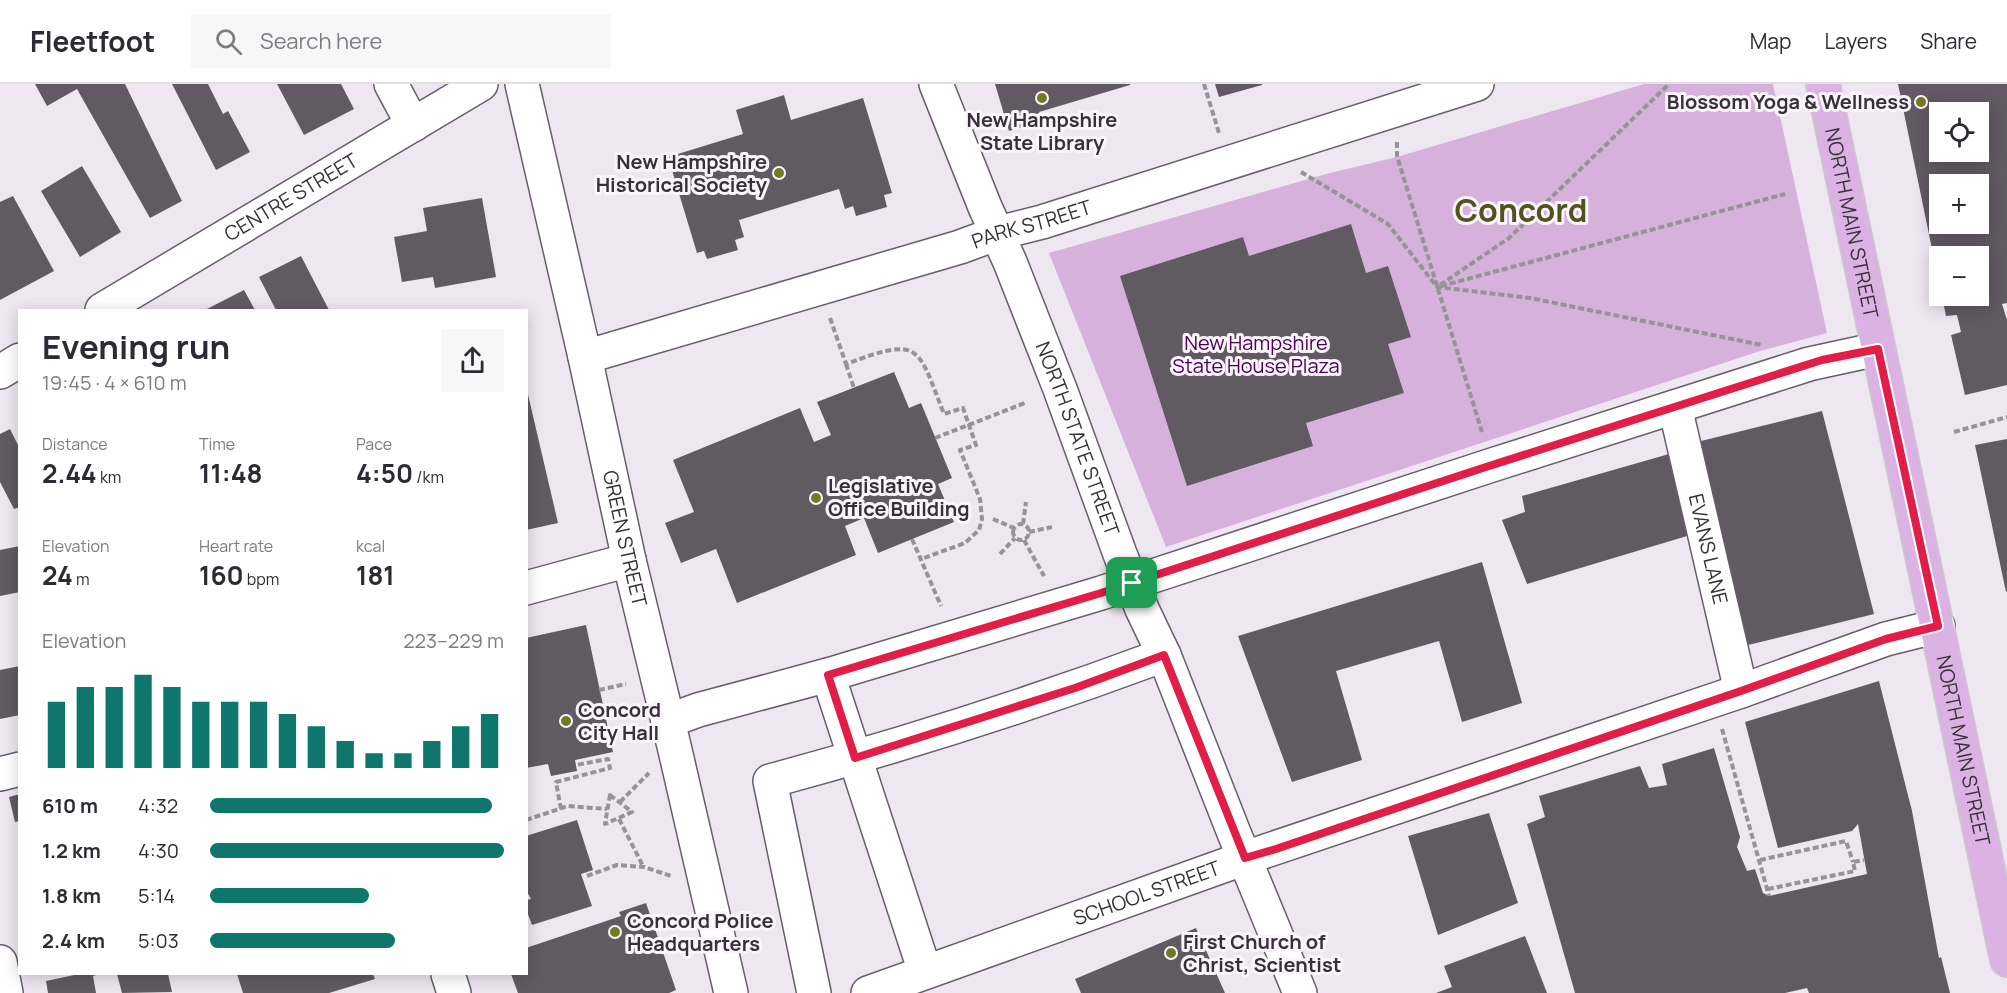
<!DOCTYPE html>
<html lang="en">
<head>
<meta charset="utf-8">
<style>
	body { margin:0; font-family:Manrope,sans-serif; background:#f7f7f7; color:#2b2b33; height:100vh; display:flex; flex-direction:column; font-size:22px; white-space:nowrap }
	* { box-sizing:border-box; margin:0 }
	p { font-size:20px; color:#7c7c81 }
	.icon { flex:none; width:33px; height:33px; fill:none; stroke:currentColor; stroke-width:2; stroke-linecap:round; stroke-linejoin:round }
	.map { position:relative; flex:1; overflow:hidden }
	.details { position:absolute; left:18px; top:225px; width:510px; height:666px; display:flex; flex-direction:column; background:#fff; border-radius:0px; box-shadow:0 3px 15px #0003 }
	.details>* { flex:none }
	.controls { position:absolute; left:1929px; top:18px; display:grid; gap:12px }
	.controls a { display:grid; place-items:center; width:60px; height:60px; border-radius:0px; background:#fff; box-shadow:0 3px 15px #0003; font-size:30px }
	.pin { position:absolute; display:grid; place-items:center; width:51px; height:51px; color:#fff; margin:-26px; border-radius:12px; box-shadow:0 3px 9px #0006 }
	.round { display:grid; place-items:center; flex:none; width:63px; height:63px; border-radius:0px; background:#f7f7f7 }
	.head { display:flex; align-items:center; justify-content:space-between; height:102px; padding:0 24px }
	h1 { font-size:33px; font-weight:700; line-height:45px }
	.figures { display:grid; grid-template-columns:repeat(3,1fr); gap:9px; height:102px; padding:6px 24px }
	.figures div { display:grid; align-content:center }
	.figures b { font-size:26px; font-weight:700 }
	.figures small { font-size:16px; font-weight:400 }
	.figures p { font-size:16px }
	.chart { height:168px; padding:12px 24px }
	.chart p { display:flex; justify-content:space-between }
	.chart svg { width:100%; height:108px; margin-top:6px; stroke:#0f766e; stroke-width:6 }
	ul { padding:0 24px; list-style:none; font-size:20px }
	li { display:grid; grid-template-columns:96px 72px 1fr; align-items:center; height:45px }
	li i { height:15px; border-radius:8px; background:#0f766e }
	header { display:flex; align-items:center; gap:36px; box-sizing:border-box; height:84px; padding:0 30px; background:#fff; border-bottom:2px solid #e1e1e2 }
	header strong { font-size:28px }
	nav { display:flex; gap:33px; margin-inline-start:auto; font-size:21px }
	.search { width:420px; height:54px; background:#f7f7f7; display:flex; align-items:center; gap:15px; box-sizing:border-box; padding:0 21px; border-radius:0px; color:#7c7c81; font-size:22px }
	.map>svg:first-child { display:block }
</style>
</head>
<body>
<header>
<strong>Fleetfoot</strong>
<div class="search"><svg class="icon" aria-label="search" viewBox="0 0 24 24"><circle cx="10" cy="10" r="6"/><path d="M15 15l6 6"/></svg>Search here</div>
<nav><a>Map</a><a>Layers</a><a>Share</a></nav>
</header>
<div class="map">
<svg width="2007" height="909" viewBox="0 0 2007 909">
	<rect width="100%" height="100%" fill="#eee6f0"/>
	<path fill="#d5b1dc" d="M1644,0h129l54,249 -67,18 -594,196 -117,-294 277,-79 71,-17z"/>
	<path fill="#615a63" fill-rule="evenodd" d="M35,0h90l57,117 -32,17 -73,-129 -30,17z
		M172,0h36l15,30 5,-3 22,41 -34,18z
		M277,0h64l13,25 -50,26z
		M995,0h135v1l-91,27 3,9 -33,10z
		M1215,0h47v1l-43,12z
		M1898,0h109v219l-5,1 5,16v65l-42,10 -14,-60 10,-3 -4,-17 -11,1 -4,-20h36v-40h-38l-2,22zM1940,28h38v40h-38zM1940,100h38v40h-38z
		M784,11l7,25 72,-22 29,95 -8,2 3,12 -31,9 -3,-10 -8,3 -6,-20 -100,31 5,17 -9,3 3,10 -31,9 -3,-8 -7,2 -29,-96 75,-23 -7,-24z
		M82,82l39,66 -41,25 -39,-66z
		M13,112l41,75 -54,29v-98z
		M482,114l14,79 -61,11 -2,-11 -31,5 -8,-45 33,-6 -4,-23z
		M1351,140l15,49 22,-7 23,71 -23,7 16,49 -98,30 7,23 -126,40 -67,-210 123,-39 6,19z
		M301,172l28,54h-53l-17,-33z
		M244,206l11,20h-50z
		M894,288l15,36 12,-5 31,75 -14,6 16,38 -76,31 -14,-35 -19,8 11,29 -119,48 -21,-54 -35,14 -16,-40 29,-11 -21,-52 127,-52 14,34 17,-7 -14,-33z
		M526,302l32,137 -32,7z
		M1822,327l52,203 -130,32 -51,-203z
		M10,345l10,20v58l-6,2 -14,-27v-48z
		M2007,355v152l-1,1 -31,-147z
		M1676,368l11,84 -160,48 -25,-64 23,-8 -3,-16z
		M20,462v46l-20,4v-46z
		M1482,478l40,141 -60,19 -23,-81 -103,30 26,89 -70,22 -54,-146z
		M586,541l27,127 -38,8 2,11 -26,5 -3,-12 -22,4v-130z
		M20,582v49l-20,4v-49z
		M1879,597l33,130 27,147 2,-1 9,36h-141l-2,-5 -22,5h-210l-48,-169 18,-7 -6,-21 101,-30 9,22 18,-3 -5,-21 52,-16 26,89 -3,10 10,24 8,-2 8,24 6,3 98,-22 -9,-50 -6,7 -74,17 -33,-126z
		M20,710v27l-5,1 -6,-25z
		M1489,729l29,90 -80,32 -30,-99z
		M577,736l16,50 -12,4 11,32 -60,19 -6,-16v-9l5,-1 -5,-9v-54z
		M646,819l30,87 -7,3h-151l-7,-19h15v-26l95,-32 -2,-4z
		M1196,844l29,65h-144l-6,-14z
		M1525,852l22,57h-111l16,-6 -8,-21z
		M79,890h20l-6,2 3,17h-48l-2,-12z
		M117,890h51l4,18 -50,1z
		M237,890h136l2,5 -46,14h-86z"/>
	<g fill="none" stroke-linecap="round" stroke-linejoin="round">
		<g stroke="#675f68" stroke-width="36">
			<g id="minor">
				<path d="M391,0l22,41"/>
				<path id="s1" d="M522,0l63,273 44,203 46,190 56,243"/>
				<path id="s2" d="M936,0l49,123 25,55 50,127 60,165 22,55 22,46 70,178 66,160"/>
				<path id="s3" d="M102,226l379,-226"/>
				<path id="s4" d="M585,273l375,-110 38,-14 44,-11 435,-138"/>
				<path d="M0,288l20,-12"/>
				<path id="s5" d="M1675,323l66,284"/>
				<path d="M526,504l103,-28"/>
				<path d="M828,591l97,297"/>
				<path d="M668,637l30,-11 130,-35 273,-82 388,-127 320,-102 69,-15"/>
				<path d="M0,690l20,-5"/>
				<path d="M0,878l6,31"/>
				<path d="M448,890l6,19"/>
				<path d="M814,909l-44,-212c133,-36 265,-78 394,-126"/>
				<path id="s6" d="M868,909l377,-135 496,-167 145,-52 52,-13"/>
			</g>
		</g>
		<g stroke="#cacacb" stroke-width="36">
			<g id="major">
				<path id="s7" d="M1823,0c59,293 124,584 184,876"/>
			</g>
		</g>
		<path stroke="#979198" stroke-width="4" stroke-dasharray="6 3" stroke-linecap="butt" d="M1204,0l15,49
			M1397,58v14l85,276
			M1301,88l87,52 49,63 93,11 232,47
			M1440,201l69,-47 160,-154
			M1441,202l344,-92
			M830,234l16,46c75,-28 71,-19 98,50l19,-6 13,37 -16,5 20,49 2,20 -3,11 -14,13 -44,16
			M846,280l8,24
			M1954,348l53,-15
			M935,354l90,-35
			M993,435l21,9
			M1023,440l3,-22
			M1013 448a8 8 0 1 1 16 0a8 8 0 1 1-16 0Z
			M1029,448l23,-5
			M912,455l29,67
			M1024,456l20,36
			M1000,470l15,-16
			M599,606l27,-6
			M1722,645l47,167
			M610,711l22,17 -27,12z
			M620,718l29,-29
			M561,725l-5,-27 54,-14 -2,-9 -32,6
			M619,735l24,47
			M526,736l42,-14 39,3
			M1760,776l86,-19 7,21
			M587,792l30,-11 27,2 27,9
			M1768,805l87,-18 -2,-9 11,-2"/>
		<use href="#minor" stroke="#fff" stroke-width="33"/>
		<use href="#major" stroke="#dbb2e3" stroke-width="33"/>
	</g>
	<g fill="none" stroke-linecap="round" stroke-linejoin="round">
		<g stroke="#fff" stroke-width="12">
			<path id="route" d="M1878,265l60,277 -52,13 -145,52 -465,158 -31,9 -81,-203 -89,33 -220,70 -27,-83 273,-82 388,-127 333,-106z"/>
		</g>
		<use href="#route" stroke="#e11d48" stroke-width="8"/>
	</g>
	<g fill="#777921" stroke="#fcf3fd" stroke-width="2">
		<circle cx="1042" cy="14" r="6"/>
		<circle cx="1921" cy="18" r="6"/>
		<circle cx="779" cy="89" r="6"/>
		<circle cx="816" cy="414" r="6"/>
		<circle cx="566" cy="637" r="6"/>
		<circle cx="615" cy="848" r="6"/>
		<circle cx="1171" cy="869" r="6"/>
	</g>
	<g text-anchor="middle" stroke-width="6" stroke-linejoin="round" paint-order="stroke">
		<g font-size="20" font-weight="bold" fill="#353236" stroke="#fcf3fd" text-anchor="start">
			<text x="1909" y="25" text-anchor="end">Blossom Yoga &amp; Wellness</text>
			<text x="1042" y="43" text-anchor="middle">New Hampshire<tspan x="1042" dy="23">State Library</tspan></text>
			<text x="767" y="85" text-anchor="end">New Hampshire<tspan x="767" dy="23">Historical Society</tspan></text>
			<text x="828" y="409">Legislative<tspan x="828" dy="23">Office Building</tspan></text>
			<text x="578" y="633">Concord<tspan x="578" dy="23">City Hall</tspan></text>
			<text x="627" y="844">Concord Police<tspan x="627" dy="23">Headquarters</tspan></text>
			<text x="1183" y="865">First Church of<tspan x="1183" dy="23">Christ, Scientist</tspan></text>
		</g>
		<g font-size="20" fill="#353236" stroke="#fcf3fd">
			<text dy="7" stroke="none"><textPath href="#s3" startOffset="220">CENTRE STREET</textPath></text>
			<text dy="7" stroke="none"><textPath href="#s7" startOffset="142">NORTH MAIN STREET</textPath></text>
			<text dy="7" stroke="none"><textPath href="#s4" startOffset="466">PARK STREET</textPath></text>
			<text dy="7" stroke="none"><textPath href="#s2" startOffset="382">NORTH STATE STREET</textPath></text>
			<text dy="7" stroke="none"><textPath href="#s1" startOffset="466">GREEN STREET</textPath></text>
			<text dy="7" stroke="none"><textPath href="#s5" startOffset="146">EVANS LANE</textPath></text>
			<text dy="7" stroke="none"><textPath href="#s7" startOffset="681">NORTH MAIN STREET</textPath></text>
			<text dy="7" stroke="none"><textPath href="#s6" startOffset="296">SCHOOL STREET</textPath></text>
		</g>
		<g font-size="20" fill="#460352" stroke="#fcf3fd">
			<text x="1256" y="266">New Hampshire<tspan x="1256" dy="23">State House Plaza</tspan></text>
		</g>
		<g font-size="32" font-weight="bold" fill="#525318" stroke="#fcf3fd">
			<text x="1521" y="138">Concord</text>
		</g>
	</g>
</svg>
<div class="controls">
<a><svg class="icon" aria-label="locate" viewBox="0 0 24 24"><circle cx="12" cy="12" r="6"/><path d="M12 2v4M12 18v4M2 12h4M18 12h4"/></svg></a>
<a>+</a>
<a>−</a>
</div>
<div class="pin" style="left:1132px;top:499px;background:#1e9e55"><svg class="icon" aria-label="arrive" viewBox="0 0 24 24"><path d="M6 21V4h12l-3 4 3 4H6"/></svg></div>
<section class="details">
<div class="head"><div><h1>Evening run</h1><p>19:45 · 4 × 610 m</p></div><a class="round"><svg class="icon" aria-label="share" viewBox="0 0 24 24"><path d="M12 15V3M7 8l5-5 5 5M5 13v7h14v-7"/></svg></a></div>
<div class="figures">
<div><p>Distance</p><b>2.44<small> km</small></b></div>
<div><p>Time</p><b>11:48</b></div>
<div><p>Pace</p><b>4:50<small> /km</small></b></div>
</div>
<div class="figures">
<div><p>Elevation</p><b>24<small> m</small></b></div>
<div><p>Heart rate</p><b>160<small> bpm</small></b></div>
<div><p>kcal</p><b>181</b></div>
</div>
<div class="chart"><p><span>Elevation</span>223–229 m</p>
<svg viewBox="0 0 160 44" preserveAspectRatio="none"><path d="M5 44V17M15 44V11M25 44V11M35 44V6M45 44V11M55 44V17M65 44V17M75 44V17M85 44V22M95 44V27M105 44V33M115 44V38M125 44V38M135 44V33M145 44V27M155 44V22"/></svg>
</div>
<ul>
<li><b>610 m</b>4:32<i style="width:96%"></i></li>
<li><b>1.2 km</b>4:30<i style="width:100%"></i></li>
<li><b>1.8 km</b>5:14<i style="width:54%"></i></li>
<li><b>2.4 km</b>5:03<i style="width:63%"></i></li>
</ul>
</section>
</div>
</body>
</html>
